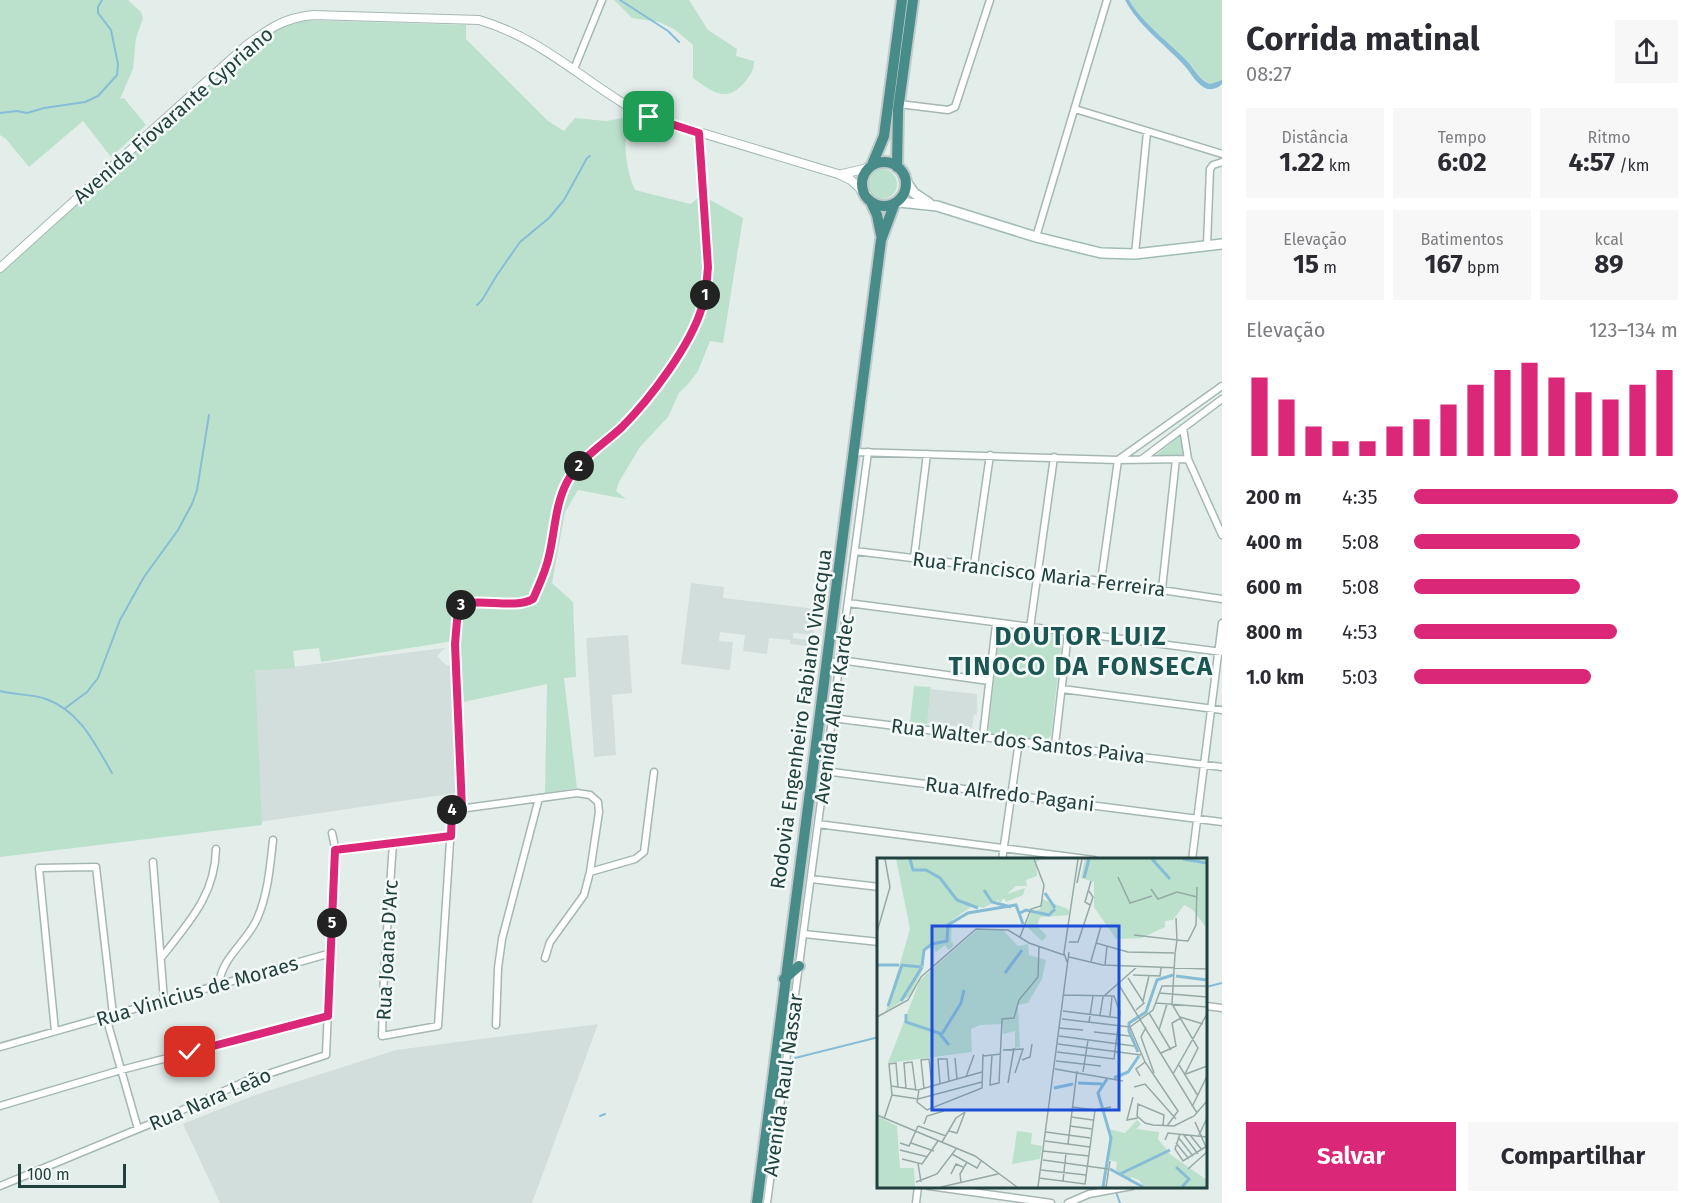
<!DOCTYPE html>
<html lang="pt">
<head>
<meta charset="utf-8">
<style>
	body { margin:0; font-family:"Fira Sans",sans-serif; background:#f7f7f7; color:#2b2b33; height:100vh; display:flex; flex-direction:column; font-size:22px; white-space:nowrap }
	* { box-sizing:border-box; margin:0 }
	p { font-size:20px; color:#7c7c81 }
	.icon { flex:none; width:33px; height:33px; fill:none; stroke:currentColor; stroke-width:2; stroke-linecap:round; stroke-linejoin:round }
	.map { position:relative; flex:1; overflow:hidden }
	.details { display:flex; flex-direction:column; background:#fff; width:480px }
	.details>* { flex:none }
	.scale { position:absolute; left:18px; bottom:15px; width:108px; box-sizing:border-box; padding-left:6px; border:3px solid #21413f; border-top:0; font-size:16px; line-height:21px; white-space:nowrap; color:#21413f; -webkit-text-stroke:4px #f4faf8; paint-order:stroke }
	.pin { position:absolute; display:grid; place-items:center; width:51px; height:51px; color:#fff; margin:-26px; border-radius:12px; box-shadow:0 3px 9px #0006 }
	.km { position:absolute; width:30px; height:30px; margin:-15px; border-radius:50%; background:#222; color:#fff; font-size:16px; line-height:30px; text-align:center }
	.round { display:grid; place-items:center; flex:none; width:63px; height:63px; border-radius:0px; background:#f7f7f7 }
	.head { display:flex; align-items:center; justify-content:space-between; height:102px; padding:0 24px }
	h1 { font-size:33px; font-weight:700; line-height:45px }
	.metrics { display:grid; grid-template-columns:repeat(3,1fr); gap:9px; height:102px; padding:6px 24px }
	.metrics div { display:grid; align-content:center; border-radius:0px; background:#f7f7f7; text-align:center }
	.metrics b { font-size:26px; font-weight:700 }
	.metrics small { font-size:16px; font-weight:400 }
	.metrics p { font-size:16px }
	.chart { height:168px; padding:12px 24px }
	.chart p { display:flex; justify-content:space-between }
	.chart svg { width:100%; height:108px; margin-top:6px; stroke:#db2777; stroke-width:6 }
	.button { display:flex; gap:12px; margin-top:auto; padding:12px 24px }
	.button a { flex:1; height:69px; border-radius:0px; background:#db2777; color:#fff; font-size:24px; font-weight:700; line-height:69px; text-align:center }
	.button a+a { background:#f7f7f7; color:#2b2b33 }
	ul { padding:0 24px; list-style:none; font-size:20px }
	li { display:grid; grid-template-columns:96px 72px 1fr; align-items:center; height:45px }
	li i { height:15px; border-radius:8px; background:#db2777 }
	main { display:flex; flex:1; min-height:0 }
	.map>svg:first-child { display:block }
</style>
</head>
<body>
<main>
<div class="map">
<svg width="1222" height="1203" viewBox="0 0 1222 1203">
	<rect width="100%" height="100%" fill="#e3eeeb"/>
	<path fill="#d1dedb" d="M691,583l33,4 -1,11 93,11 -3,26 -20,-2v5l15,2 -1,6 -17,-2v-4l-21,-2 -2,16 -24,-3 2,-16 -25,-3 -1,9 14,1 -3,28 -49,-6z
		M628,635l4,58 -20,2 4,60 -22,2 -8,-119z
		M445,648l-8,8 9,9 5,1 5,127 -197,29 -8,-150z
		M931,689l46,5v21h-3l-2,13 -45,-5z
		M598,1024l-66,179h-312l-37,-79 72,-29 141,-45z"/>
	<path fill="#bbe1cc" d="M0,0h128l13,12 2,6 -7,20 -3,31 -13,30 4,-1 22,27 -35,32 -28,-36 -54,46 -23,-28 -6,-4z
		M614,0h75l19,30 29,19 -1,7 18,5c0,11 -4,14 -10,22 -18,21 -33,8 -51,-5v-33l-19,-16 -15,-7 -27,-4z
		M1129,0h93v80l-12,4c-11,-5 -15,-16 -23,-23 -19,-20 -44,-37 -58,-61z
		M299,20l167,5v14l82,82 16,10 11,-13 31,3 23,-4c-6,24 -4,51 6,73l56,14 10,-9 42,23 -20,125 -13,-2 -12,30 -9,12 -10,10 -11,24 -28,30 -21,35 -3,9 10,8 -48,-9 -13,22 -13,71 21,19 3,75 -12,1 13,110 -32,5 2,-109 -83,18 -4,-62 -139,22 -2,-14 -26,3 2,17 -40,3 7,154 -262,32v-584l268,-241z
		M867 184a15 15 0 1 1 30 0a15 15 0 1 1-30 0Z
		M1180,436l4,19h-28z
		M1010,629l47,6 5,3 -11,97 -5,7 -58,-8 11,-98 5,-6z
		M914,686l17,1 -4,37 -17,-2z"/>
	<path fill="#87bcd7" d="M1125,0h4c14,24 39,41 58,61 8,8 12,19 23,23l12,-4v4c-4,4 -11,7 -17,4 -10,-5 -15,-17 -23,-25 -19,-20 -44,-38 -57,-63z"/>
	<g fill="none" stroke-linecap="round" stroke-linejoin="round">
		<path stroke="#87bcd7" stroke-width="2" d="M620,0l48,31 11,11
			M0,113l17,-2 10,2 17,-5 41,-6 13,-6 19,-21 1,-11 -7,-34 -13,-17v-6l4,-7
			M477,305l5,-5 15,-25 23,-33 29,-24 15,-18 23,-42 3,-2
			M0,691c15,4 32,3 46,8 34,12 49,45 66,74
			M64,709l23,-17 11,-14 22,-58 24,-43 34,-47 14,-26 5,-14 12,-75
			M1206,987l16,-4
			M795,1058l84,-21
			M600,1116l5,-2
			M1116,1192l4,11"/>
		<g stroke="#a5b7b4" stroke-width="9">
			<path id="minor" d="M574,69l28,-69
				M899,104l49,6 7,-3 35,-107
				M1075,109l147,45
				M1036,237l71,-237
				M1207,245l3,-76 3,-4 9,-3
				M1135,254l12,-122
				M1183,428l5,31
				M855,452l263,8 70,-1 34,76
				M1142,459l80,-60
				M855,551l246,30 121,18
				M914,558l13,-104
				M974,565l16,-110
				M1101,581l17,-121 104,-74
				M1162,589l14,-130
				M848,603l374,49
				M1030,628l24,-171
				M826,665l14,-5 149,21
				M1062,689l160,21
				M832,718l390,49
				M983,736l13,-112
				M1055,745l13,-112
				M824,771l398,51
				M462,809l-7,-165 3,-35c12,-15 54,2 75,-10 6,-14 13,-28 16,-43 6,-25 5,-53 19,-76 12,-20 34,-35 52,-52 29,-26 71,-83 82,-121 4,-13 5,-27 6,-40l-9,-134
				M818,824l276,36
				M393,843l-9,131 -2,62 56,-10 14,-216 125,-17 13,2 8,7 1,10 -9,60 -6,23 -34,47 -5,16
				M335,850l116,-14
				M1002,860l17,-119
				M1192,860l30,-237
				M153,862l11,138
				M590,872l45,-13 9,-7 10,-80
				M811,879l68,8
				M804,934l75,8
				M161,958c27,-35 54,-62 55,-109
				M219,984c3,-27 27,-41 38,-65 11,-25 13,-52 16,-79
				M1206,1006l16,2
				M106,1017l32,112
				M496,1025l2,-57 4,-29 37,-141
				M55,1031l-16,-163 57,-1 17,148
				M0,1047l331,-94
				M0,1106l121,-36 207,-54
				M0,1186l167,-69 79,-36 80,-26 9,-208 -3,-14
				M929,1186l122,17
				M767,1203l101,-751
				M916,1203l2,-17
				M1068,1203l21,-9 43,-8"/>
		</g>
		<g stroke="#a5b7b4" stroke-width="10">
			<path id="tertiary" d="M842,174l26,-6
				M0,268l247,-223c23,-17 37,-27 66,-30l166,5c62,18 103,60 157,91l13,6 189,57 13,6 16,15"/>
		</g>
		<g stroke="#a1bbb7" stroke-width="12">
			<path id="secondary" d="M905,180l9,13 15,10
				M899,202l38,4 99,31 65,16 34,1 87,-10"/>
		</g>
		<g stroke="#c1cac9" stroke-width="14">
			<path id="trunk" d="M862 184a22 22 0 1 1 44 0a22 22 0 1 1-44 0Z
				M872,165l12,-29 18,-136
				M897,167l1,-57 15,-110
				M871,202l6,13 4,20
				M784,979l15,-13
				M757,1203l124,-963 13,-35"/>
		</g>
		<use href="#minor" stroke="#fff" stroke-width="6"/>
		<use href="#tertiary" stroke="#fff" stroke-width="8"/>
		<use href="#secondary" stroke="#fff" stroke-width="9"/>
		<use href="#trunk" stroke="#478c89" stroke-width="10"/>
	</g>
	<g fill="none" stroke-linecap="round" stroke-linejoin="round">
		<g stroke="#fff" stroke-width="12">
			<path id="route" d="M190,1052l138,-36 7,-166 116,-14 1,-26 10,-1 -7,-165 3,-35c11,-15 54,2 75,-10 6,-14 13,-28 16,-43 6,-25 6,-51 18,-74 12,-23 37,-38 55,-55 28,-28 69,-82 80,-120 4,-13 5,-27 6,-40l-9,-134 -50,-16"/>
		</g>
		<use href="#route" stroke="#db2777" stroke-width="8"/>
	</g>
	<g text-anchor="middle" stroke-width="5" stroke-linejoin="round" paint-order="stroke">
		<g font-size="20" fill="#21413f" stroke="#f4faf8">
			<text transform="translate(173 115) rotate(-41)" y="7">Avenida Fiovarante Cypriano</text>
			<text transform="translate(1039 574) rotate(7)" y="7">Rua Francisco Maria Ferreira</text>
			<text transform="translate(834 709) rotate(-82)" y="7">Avenida Allan Kardec</text>
			<text transform="translate(801 719) rotate(-82)" y="7">Rodovia Engenheiro Fabiano Vivacqua</text>
			<text transform="translate(1018 741) rotate(7)" y="7">Rua Walter dos Santos Paiva</text>
			<text transform="translate(1010 794) rotate(7)" y="7">Rua Alfredo Pagani</text>
			<text transform="translate(387 950) rotate(-87)" y="7">Rua Joana D'Arc</text>
			<text transform="translate(197 991) rotate(-16)" y="7">Rua Vinicius de Moraes</text>
			<text transform="translate(783 1085) rotate(-82)" y="7">Avenida Raul Nassar</text>
			<text transform="translate(210 1099) rotate(-23)" y="7">Rua Nara Leão</text>
		</g>
		<g font-size="26" font-weight="bold" letter-spacing="1.5" fill="#1b5652" stroke="#f4faf8">
			<text x="1081" y="645">DOUTOR LUIZ<tspan x="1081" dy="30">TINOCO DA FONSECA</tspan></text>
		</g>
	</g>
	<g transform="translate(877 858)">
		<rect width="330" height="330" fill="#e3eeeb"/>
		<path d="M19,1h146l-6,3 1,14 -11,4 1,6h-11l-9,8 18,-6 -2,7 -17,7 -2,-4 -4,5 -2,-3 -15,8 -9,-3 -22,15 -1,21 3,4 -5,5 -4,-5 -9,7 -4,-5 -6,2 -4,6 2,12 -14,29 -24,15 24,-82zM208,1h122v70l-14,-19 -9,-5 -11,15 -8,1v6l-23,11 -26,1 -22,-32v-25l-13,-4zM165,41l26,10 2,6 -30,2 -3,9 10,10 -5,5 -16,-15 5,-13 9,-4zM101,71l25,1 15,16 10,-2 1,11 17,5 -4,19 -14,24 -10,2 2,42 -5,1v-17l-12,3 -1,-10 -22,1 -9,4 1,23 -84,11 32,-83zM0,258l20,10 3,42h14l1,19h-38zM260,262l4,4 -5,5 23,3 -1,7 13,16 36,25v7h-63l-5,-7 -8,-3 -1,5 -14,-12 1,-8 -8,-2v-31l16,4zM140,273l15,2 -1,11 11,2 -2,13 -28,5z" fill="#bbe1cc"/>
		<path fill="none" stroke="#87bcd7" stroke-width="3" d="M33,1l3,11h13l14,8 17,22 21,8M275,1l18,20M306,1l24,4M207,20l5,-19M107,32l8,12 19,5M168,35l10,15M143,55l6,-3 23,5 6,-6M0,107h22M24,107l20,2M45,108l2,-16 8,-6 15,-3 1,-16 20,-12 48,-8 7,19M128,115l17,-23M299,118l31,4M24,143l21,-34M11,148l14,-41M29,156v8l33,11 10,12M65,176l19,-31 3,-13M261,194l-9,-21v-8l17,-11 11,-32 16,-5M237,220l14,-6 11,-16M201,225l24,1M177,230l19,-4M299,309l13,12 -7,8M233,311l33,18M243,316l50,-24M226,329l8,-49 -13,-45 9,-14"/>
		<path fill="none" stroke="#95a9a6" stroke-width="1.5" d="M241,19l12,26 22,-7M200,25l5,-24M274,31l7,10 19,-7 20,5M213,47l-5,-3 6,-21M0,74l13,-45 -5,-28M257,77l43,5 -1,-22M143,79l11,-28 10,-3 3,-21 -10,-26M192,84h9l15,-45 -4,-6M219,85l32,9 46,1M192,99l34,8 104,4M214,103l10,-35M190,104l-3,-9 14,-94M228,107l2,-19M256,117l27,1 1,-8M251,120l16,25 -8,7M242,127l78,128M282,135l48,4M266,143l6,-25M279,145l51,4M186,153l56,7M272,155l22,37M223,157l3,-18 35,-31M233,158l2,-19M0,159l31,-17 13,-23 55,-48 32,1 21,13 35,12M303,159l23,7M185,161l68,8M212,164l4,-26M269,169l-5,10 13,36M181,170l25,2M282,172l8,-26M217,174l36,4M182,178l75,10M181,186l83,11M126,192l20,-1 -8,24M180,194l57,7 6,-47 -6,-16 -51,-1M284,195l15,-7 -4,-23 9,-5M115,197l-2,30 9,-2 3,-64 12,-1 5,-18 19,-23 1,-30M106,198l18,-2M78,200l2,21M145,202l8,-3 2,-13M179,203l45,5M302,207l19,31M178,211l68,12M206,214l5,-32M296,216l34,-60M308,216l13,-26 -26,-44 3,-50 2,-14 11,1 8,-16 1,-38M309,216l21,-8M263,218l-4,-7 9,-7M89,219l8,-22M131,225l6,-35M63,226l-2,-25h9l2,22M14,228l27,4 64,-18M257,229l11,-3 31,35M29,231l-2,-26 8,-1 4,29M47,231l-3,-29 8,-1 3,27M42,232l-2,12 10,8 55,-22 1,-34M15,237l26,4 64,-17M256,239l-6,23 11,-2M195,249l23,3 16,-3M315,249l15,-31M0,257l98,41 42,31M194,259l22,3M7,261l8,-24 -3,-31 7,-1 2,24M318,264l11,25M47,266l3,-8 17,-5M286,267l1,-10 -26,-11 -1,12 8,7 8,2 21,1 20,-10 13,-15M41,268l28,10M193,268l22,3M290,268l11,-15 -33,-49 -15,-35 23,-17 9,-24h45M72,273l8,2 8,-21M169,274l44,6M303,276l-5,15 8,12 24,-15M306,276l15,20M313,277l12,15M322,277l8,-17M301,279l15,19M288,282l3,-7 39,4M168,283l45,6M65,284l14,-24 9,-6M23,285l9,3 9,-20M34,285l23,8M299,285l13,16M191,286l9,-73M23,292l28,7M166,293l46,5M75,296l25,14 4,-7M25,301l20,5 16,-23M166,302l65,9M41,305l3,19M311,311l19,-17M164,312l45,5M74,316l5,-10 7,3M162,320l46,6 10,-74M186,323l3,-28M39,324l21,-8 19,-25M84,324l-1,-8 7,-12M64,329l57,-13M161,329l31,-235M229,329l4,-26"/>
		<path fill="#1d4ed8" fill-opacity="0.15" stroke="#1d4ed8" stroke-width="3" d="M55,68h187v184h-187z"/>
		<rect width="330" height="330" fill="none" stroke="#21413f" stroke-width="3"/>
	</g>
</svg>
<div class="scale">100 m</div>
<div class="pin" style="left:649px;top:117px;background:#1e9e55"><svg class="icon" aria-label="arrive" viewBox="0 0 24 24"><path d="M6 21V4h12l-3 4 3 4H6"/></svg></div>
<div class="pin" style="left:190px;top:1052px;background:#d93025"><svg class="icon" aria-label="check" viewBox="0 0 24 24"><path d="M5 12l5 5 9-10"/></svg></div>
<b class="km" style="left:705px;top:295px">1</b>
<b class="km" style="left:579px;top:466px">2</b>
<b class="km" style="left:461px;top:605px">3</b>
<b class="km" style="left:452px;top:810px">4</b>
<b class="km" style="left:332px;top:923px">5</b>
</div>
<section class="details">
<div class="head"><div><h1>Corrida matinal</h1><p>08:27</p></div><a class="round"><svg class="icon" aria-label="share" viewBox="0 0 24 24"><path d="M12 15V3M7 8l5-5 5 5M5 13v7h14v-7"/></svg></a></div>
<div class="metrics">
<div><p>Distância</p><b>1.22<small> km</small></b></div>
<div><p>Tempo</p><b>6:02</b></div>
<div><p>Ritmo</p><b>4:57<small> /km</small></b></div>
</div>
<div class="metrics">
<div><p>Elevação</p><b>15<small> m</small></b></div>
<div><p>Batimentos</p><b>167<small> bpm</small></b></div>
<div><p>kcal</p><b>89</b></div>
</div>
<div class="chart"><p><span>Elevação</span>123–134 m</p>
<svg viewBox="0 0 160 44" preserveAspectRatio="none"><path d="M5 44V12M15 44V21M25 44V32M35 44V38M45 44V38M55 44V32M65 44V29M75 44V23M85 44V15M95 44V9M105 44V6M115 44V12M125 44V18M135 44V21M145 44V15M155 44V9"/></svg>
</div>
<ul>
<li><b>200 m</b>4:35<i style="width:100%"></i></li>
<li><b>400 m</b>5:08<i style="width:63%"></i></li>
<li><b>600 m</b>5:08<i style="width:63%"></i></li>
<li><b>800 m</b>4:53<i style="width:77%"></i></li>
<li><b>1.0 km</b>5:03<i style="width:67%"></i></li>
</ul>
<div class="button"><a>Salvar</a><a>Compartilhar</a></div>
</section>
</main>
</body>
</html>
